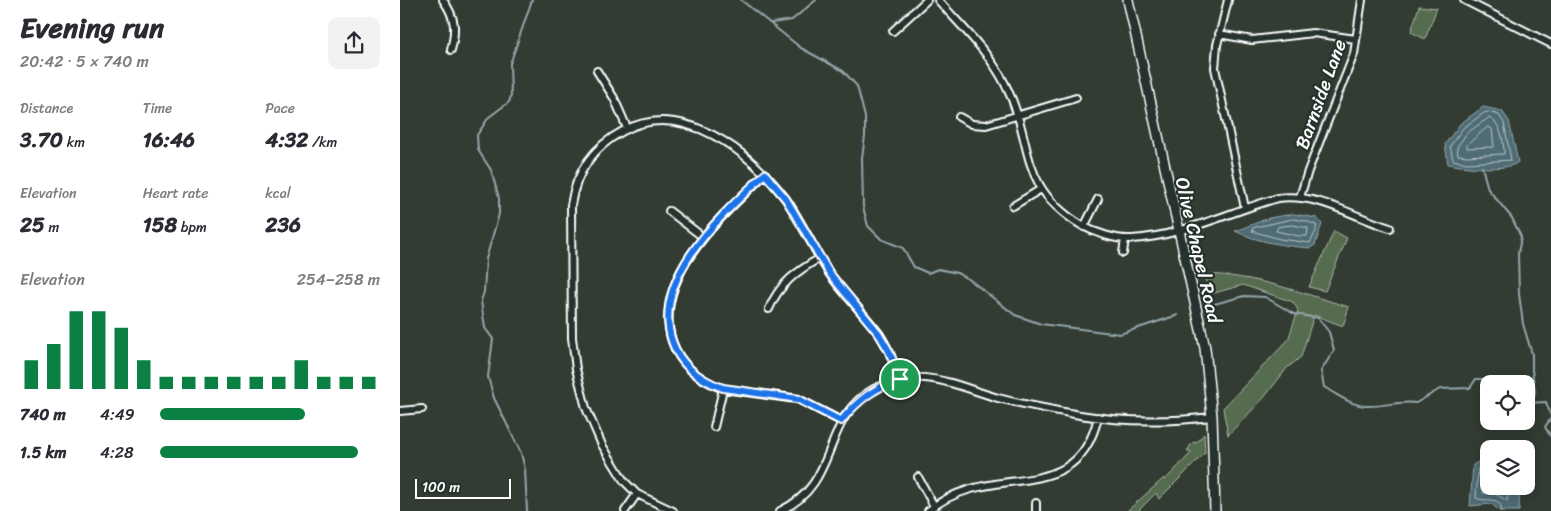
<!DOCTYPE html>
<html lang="en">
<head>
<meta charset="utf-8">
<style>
	body { margin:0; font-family:Sriracha,sans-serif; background:#f2f2f3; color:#2b2b33; height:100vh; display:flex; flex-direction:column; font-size:19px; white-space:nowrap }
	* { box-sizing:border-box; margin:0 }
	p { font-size:16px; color:#7c7c81 }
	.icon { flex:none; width:28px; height:28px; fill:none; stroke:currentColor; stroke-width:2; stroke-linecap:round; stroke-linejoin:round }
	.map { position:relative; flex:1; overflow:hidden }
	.sheet { display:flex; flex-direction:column; background:#fff; width:400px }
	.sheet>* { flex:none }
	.controls { position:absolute; left:1080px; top:375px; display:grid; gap:10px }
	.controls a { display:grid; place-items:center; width:55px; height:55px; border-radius:10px; background:#fff; box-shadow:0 2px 12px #0003; font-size:25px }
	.scale { position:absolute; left:15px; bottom:12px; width:96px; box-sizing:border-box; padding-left:5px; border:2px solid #fff; border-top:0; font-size:14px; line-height:18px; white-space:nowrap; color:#fff; -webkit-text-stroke:4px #26332d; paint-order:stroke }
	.pin { position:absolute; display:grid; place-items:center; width:42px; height:42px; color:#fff; margin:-21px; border:2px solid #fff; border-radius:50%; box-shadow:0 1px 5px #0007 }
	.round { display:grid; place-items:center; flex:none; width:52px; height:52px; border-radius:10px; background:#f2f2f3 }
	.headline { display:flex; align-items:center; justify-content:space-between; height:85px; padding:0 20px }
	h1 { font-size:28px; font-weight:700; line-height:38px }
	.figures { display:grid; grid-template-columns:repeat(3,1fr); gap:8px; height:85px; padding:5px 20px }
	.figures div { display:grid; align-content:center }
	.figures b { font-size:21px; font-weight:700 }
	.figures small { font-size:14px; font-weight:400 }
	.figures p { font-size:14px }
	.chart { height:140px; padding:10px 20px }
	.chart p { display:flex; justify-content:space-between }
	.chart svg { width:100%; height:90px; margin-top:5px; stroke:#0b8043; stroke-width:6 }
	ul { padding:0 20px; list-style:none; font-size:16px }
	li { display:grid; grid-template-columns:80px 60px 1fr; align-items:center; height:38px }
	li i { height:12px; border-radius:6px; background:#0b8043 }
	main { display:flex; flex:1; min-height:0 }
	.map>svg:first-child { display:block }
</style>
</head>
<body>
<main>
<section class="sheet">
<div class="headline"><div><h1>Evening run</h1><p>20:42 · 5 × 740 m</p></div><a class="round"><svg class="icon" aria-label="share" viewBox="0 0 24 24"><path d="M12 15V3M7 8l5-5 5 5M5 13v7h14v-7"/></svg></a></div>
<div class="figures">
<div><p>Distance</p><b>3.70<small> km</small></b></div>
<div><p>Time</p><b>16:46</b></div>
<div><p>Pace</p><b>4:32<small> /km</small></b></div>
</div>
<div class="figures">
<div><p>Elevation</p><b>25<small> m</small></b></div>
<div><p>Heart rate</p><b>158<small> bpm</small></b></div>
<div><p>kcal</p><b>236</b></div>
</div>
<div class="chart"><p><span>Elevation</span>254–258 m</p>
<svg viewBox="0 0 160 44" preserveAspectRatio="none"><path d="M5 44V30M15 44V22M25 44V6M35 44V6M45 44V14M55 44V30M65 44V38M75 44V38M85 44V38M95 44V38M105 44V38M115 44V38M125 44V30M135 44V38M145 44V38M155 44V38"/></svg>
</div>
<ul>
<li><b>740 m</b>4:49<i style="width:66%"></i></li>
<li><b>1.5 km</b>4:28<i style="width:90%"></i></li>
</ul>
</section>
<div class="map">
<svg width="1151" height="511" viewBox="0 0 1151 511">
	<rect width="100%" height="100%" fill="#323c33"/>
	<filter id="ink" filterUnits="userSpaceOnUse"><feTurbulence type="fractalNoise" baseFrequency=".02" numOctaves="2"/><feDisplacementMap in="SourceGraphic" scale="10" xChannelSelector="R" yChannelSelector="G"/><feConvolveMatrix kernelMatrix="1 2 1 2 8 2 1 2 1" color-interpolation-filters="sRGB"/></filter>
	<g filter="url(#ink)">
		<path fill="#576c50" stroke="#abb6a8" d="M1019,6l18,2 -12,31 -14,-7z
			M934,231l13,7 -22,53 -16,-4z
			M804,274c50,1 98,19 145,33l-6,19 -29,-11 -13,42 -14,11 -24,31 -35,36 -5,-27 65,-68 10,-30 -5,-8 -50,-17 -32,9z
			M804,434l1,19 -46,46 -3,-6 -18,18h-11l37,-33 1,2 26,-27 -1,-2h-3l5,-8 5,-1z"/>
		<path fill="#4f6c75" stroke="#95a7ac" d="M1083,107l19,4 7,10 9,41c-10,10 -57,5 -70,2l-3,-20 15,-20z
			M893,214l24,4 5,6 -7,21 -5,3c-25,-2 -53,-6 -75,-17l34,-13z
			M1089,455v31h31l-1,25h-20l-7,-7 -22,2 3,-41z"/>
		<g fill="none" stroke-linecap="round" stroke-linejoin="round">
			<path stroke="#b9c4c8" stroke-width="1" d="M1089,112l10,3 5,8 7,37 -44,3 -14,-3 -3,-14 13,-18 21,-15z
				M1089,118c12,4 15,24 15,36l-37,2 -9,-1 -1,-8 10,-14z
				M1088,127l4,2 2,18 -27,1v-3z
				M893,219l13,2 10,4v6l-6,12 -30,-4 -28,-8 1,-3z
				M893,225l15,3 -1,8h-9l-22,-5 2,-4z
				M1089,461l-11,7 -2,30c9,5 24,-4 26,13
				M1089,468l-5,4 -1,21 13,1 11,7 2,-15"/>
			<path stroke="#95a7ac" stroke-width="2" d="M341,0l60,48 42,23 14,15 8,31v19l-3,22 1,49 5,19 13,13 22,9 11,19 14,6 10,-4 19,4 13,7 45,35 26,9 79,10 58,-19
				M371,23l21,-3 24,-20
				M1082,167l6,22 24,29 9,19 -3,17 1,40 4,30 9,30v16l3,21 -1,6 -8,6
				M807,306l37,-10 21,1 29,17 24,4 11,14 5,18 -13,21 3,16c12,7 28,19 42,19 18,1 33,-6 50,-3l24,-14 30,-1 6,-9h8l6,5
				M1108,384h1
				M1128,403l18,-1 5,14
				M1151,418l-6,9 6,10
				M127,511l-2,-42 -4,-16 -27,-55 -6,-21 5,-38 -8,-11 -4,-27 3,-9 2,-33 13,-45v-16l-8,-28 -13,-20 -1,-15 12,-18 20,-15 2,-6 -1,-32 22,-64"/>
			<g stroke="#fff" stroke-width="10">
				<path id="street" d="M43,0c13,18 13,30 8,50
					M538,0c24,27 52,53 68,86 29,58 10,99 75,139 14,8 35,15 51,14 47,-2 100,-28 146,-41 41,-5 75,19 112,30
					M828,0l-11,45 -2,23 30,140
					M1064,0l87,44
					M493,31l34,-31
					M819,34l33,6 61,-7 43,6
					M197,71l17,27 13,30
					M559,117l13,7 14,1 90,-27
					M365,174c-41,40 -114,103 -93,167 8,24 28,39 51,48l75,10 43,22
					M900,197l8,-26 46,-117 8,-54
					M613,206l28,-17
					M269,211l34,26
					M684,227l14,-28
					M723,253l2,-14
					M369,309c10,-25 28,-38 51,-51
					M0,411l22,-2
					M314,427l9,-38
					M518,477l16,29
					M636,503v8
					M225,511l12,-17
					M273,511l-36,-17 -13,-13 -22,-36 -16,-37 -10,-39 -4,-31 -1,-133c5,-33 22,-58 52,-74 59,-32 128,21 162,67 17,23 28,51 44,75 15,22 35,40 51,62 9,13 14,29 20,44
					M380,511c61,-28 40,-93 94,-122 47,-24 79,-4 124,9 27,7 54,12 82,17 43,7 89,7 132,2
					M528,511c63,-53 148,0 170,-94"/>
			</g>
			<g stroke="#fff" stroke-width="12">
				<path id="secondary" d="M728,0l77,348 7,69 3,94"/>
			</g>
			<use href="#street" stroke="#26332d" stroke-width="6"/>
			<use href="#secondary" stroke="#26332d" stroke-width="9"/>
		</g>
	</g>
	<g fill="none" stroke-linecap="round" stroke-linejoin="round" filter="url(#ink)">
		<g stroke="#fff" stroke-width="10">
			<path id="route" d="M365,174l21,25 44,75 49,60 10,17 11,28c-26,9 -42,21 -59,42l-43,-22 -75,-11c-23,-8 -43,-23 -51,-47 -21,-64 51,-127 93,-167z"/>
		</g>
		<use href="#route" stroke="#1a73e8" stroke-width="6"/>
	</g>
	<g text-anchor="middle" stroke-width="4.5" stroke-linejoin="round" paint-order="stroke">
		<g font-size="19" fill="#fff" stroke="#26332d">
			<text transform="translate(920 94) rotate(-70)" y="7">Barnside Lane</text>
			<text transform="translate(799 250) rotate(77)" y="7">Olive Chapel Road</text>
		</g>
	</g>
</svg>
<div class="controls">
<a><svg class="icon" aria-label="locate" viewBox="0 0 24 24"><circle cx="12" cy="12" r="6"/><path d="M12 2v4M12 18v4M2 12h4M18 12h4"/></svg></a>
<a><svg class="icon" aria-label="layers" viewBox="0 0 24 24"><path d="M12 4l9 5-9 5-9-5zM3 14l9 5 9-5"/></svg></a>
</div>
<div class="scale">100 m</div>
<div class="pin" style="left:500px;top:379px;background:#1e9e55"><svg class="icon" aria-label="arrive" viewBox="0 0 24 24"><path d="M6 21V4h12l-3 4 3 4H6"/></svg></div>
</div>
</main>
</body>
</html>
